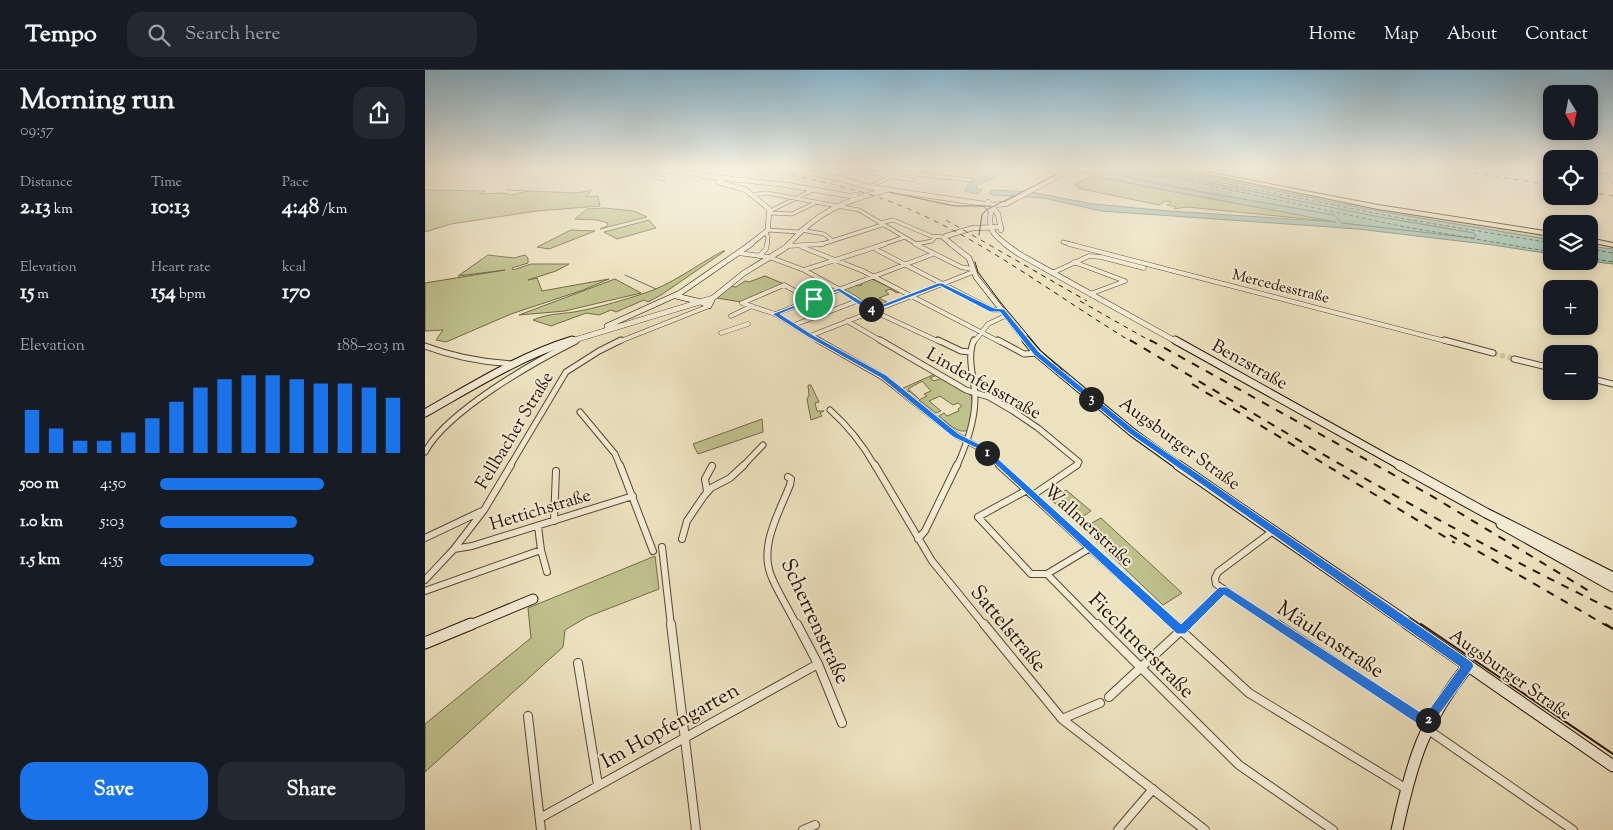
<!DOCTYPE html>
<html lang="en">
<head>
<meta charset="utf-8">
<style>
	body { margin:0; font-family:"Sorts Mill Goudy",serif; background:#242831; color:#f1f3f6; height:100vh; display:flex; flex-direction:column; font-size:19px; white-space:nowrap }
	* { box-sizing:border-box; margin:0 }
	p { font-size:16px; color:#9ea1a6 }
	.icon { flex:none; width:28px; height:28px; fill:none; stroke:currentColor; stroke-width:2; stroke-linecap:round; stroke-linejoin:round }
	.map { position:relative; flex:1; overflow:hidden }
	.drawer { display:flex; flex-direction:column; background:#171b24; width:425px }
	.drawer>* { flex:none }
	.needle { width:32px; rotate:170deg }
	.fabs { position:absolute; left:1118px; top:15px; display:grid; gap:10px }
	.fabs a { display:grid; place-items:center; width:55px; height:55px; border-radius:10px; background:#171b24; box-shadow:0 2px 12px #0003; font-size:25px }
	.pin { position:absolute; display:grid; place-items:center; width:42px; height:42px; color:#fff; margin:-21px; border:2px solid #fff; border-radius:50%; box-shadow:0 1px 5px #0007 }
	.km { position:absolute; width:25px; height:25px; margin:-12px; border-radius:50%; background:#222; color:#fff; font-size:14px; line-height:25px; text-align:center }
	.round { display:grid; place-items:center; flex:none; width:52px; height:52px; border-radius:15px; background:#242831 }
	.head { display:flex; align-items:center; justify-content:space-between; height:85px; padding:0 20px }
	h1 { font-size:28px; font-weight:800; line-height:38px }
	.metrics { display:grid; grid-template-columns:repeat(3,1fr); gap:8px; height:85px; padding:5px 20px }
	.metrics div { display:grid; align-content:center }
	.metrics b { font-size:21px; font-weight:800 }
	.metrics small { font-size:14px; font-weight:400 }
	.metrics p { font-size:14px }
	.chart { height:140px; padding:10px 20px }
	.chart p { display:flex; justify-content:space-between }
	.chart svg { width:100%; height:90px; margin-top:5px; stroke:#1a73e8; stroke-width:6 }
	.button { display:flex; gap:10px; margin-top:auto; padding:10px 20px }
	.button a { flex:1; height:58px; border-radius:15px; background:#1a73e8; color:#fff; font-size:20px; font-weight:800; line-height:58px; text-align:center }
	.button a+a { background:#242831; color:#f1f3f6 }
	ul { padding:0 20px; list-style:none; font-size:16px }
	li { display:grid; grid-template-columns:80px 60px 1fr; align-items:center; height:38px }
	li i { height:12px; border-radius:6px; background:#1a73e8 }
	header { display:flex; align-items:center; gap:30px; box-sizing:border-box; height:70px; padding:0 25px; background:#171b24; border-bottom:1px solid #363941 }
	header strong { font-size:24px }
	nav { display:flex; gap:28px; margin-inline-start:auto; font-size:18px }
	.search { width:350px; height:45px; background:#242831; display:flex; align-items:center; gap:12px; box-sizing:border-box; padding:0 18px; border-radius:15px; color:#9ea1a6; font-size:19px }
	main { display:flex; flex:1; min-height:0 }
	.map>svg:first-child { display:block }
</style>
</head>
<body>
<header>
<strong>Tempo</strong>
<div class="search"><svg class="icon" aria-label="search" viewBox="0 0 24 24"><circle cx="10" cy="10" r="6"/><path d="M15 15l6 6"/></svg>Search here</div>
<nav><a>Home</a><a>Map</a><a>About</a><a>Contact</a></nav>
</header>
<main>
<section class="drawer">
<div class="head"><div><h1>Morning run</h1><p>09:57</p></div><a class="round"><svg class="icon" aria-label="share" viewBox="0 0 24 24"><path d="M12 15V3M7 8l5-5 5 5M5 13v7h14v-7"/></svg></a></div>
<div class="metrics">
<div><p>Distance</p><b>2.13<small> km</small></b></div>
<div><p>Time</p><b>10:13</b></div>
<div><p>Pace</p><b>4:48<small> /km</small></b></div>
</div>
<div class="metrics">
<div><p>Elevation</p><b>15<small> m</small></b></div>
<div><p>Heart rate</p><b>154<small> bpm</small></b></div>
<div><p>kcal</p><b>170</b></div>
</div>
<div class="chart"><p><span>Elevation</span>188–203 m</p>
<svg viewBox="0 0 160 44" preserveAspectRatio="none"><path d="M5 44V23M15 44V32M25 44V38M35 44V38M45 44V34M55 44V27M65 44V19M75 44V12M85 44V8M95 44V6M105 44V6M115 44V8M125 44V10M135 44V10M145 44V12M155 44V17"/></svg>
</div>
<ul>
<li><b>500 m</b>4:50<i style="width:67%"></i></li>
<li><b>1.0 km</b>5:03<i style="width:56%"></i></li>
<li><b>1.5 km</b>4:55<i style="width:63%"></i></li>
</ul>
<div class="button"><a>Save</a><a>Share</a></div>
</section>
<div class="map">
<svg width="1188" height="760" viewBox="0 0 1188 760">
	<rect width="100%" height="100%" fill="#ede2bf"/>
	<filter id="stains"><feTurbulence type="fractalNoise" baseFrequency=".004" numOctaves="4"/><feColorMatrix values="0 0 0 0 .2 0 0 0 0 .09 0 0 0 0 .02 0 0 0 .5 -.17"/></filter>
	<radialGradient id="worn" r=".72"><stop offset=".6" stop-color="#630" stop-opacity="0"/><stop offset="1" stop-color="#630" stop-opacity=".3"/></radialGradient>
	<path fill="#bfc18d" stroke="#746a48" d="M745,99l17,2 -9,-2h2l202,40 169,27v4l-176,-29z
		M666,106l131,25 104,18 1,2 -140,-14 -13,2 2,-2 -9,-2 4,-3 -6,-1 -6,4 -82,-17 2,-2 -5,-1z
		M0,120l60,1 -6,3 23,-1 9,2 18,-4 48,2 15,-3 -6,7 12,-1 2,10 -63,5 -86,13 -26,8z
		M180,138l29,3 13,6 -47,12 7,-3 1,-3 -11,-3 -22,-1 12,-10z
		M224,150l7,8 -39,11 -13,-7z
		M146,160l24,1 -46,18 -12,-2z
		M298,181h2l-64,44 -13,7 -4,-2 -28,12 -5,-2 -12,5 -13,-2 -35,13 -18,-6c13,-6 27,-6 41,-8 23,-4 46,-11 68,-18 30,-9 54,-29 81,-43z
		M63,185l26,3 11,-3 3,3v5l-16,5 1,2 18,-6h38l-13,7 -28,9 9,-2 5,13 67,-12 -26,11 -72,24 -65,28 -10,-2 7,-10 -18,1v-48l80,-13 -47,6z
		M340,206l19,8 -43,18 -24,-4 13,-12 6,1 9,-6 4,1z
		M190,209l26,14 -76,18 -46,4z
		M447,209l27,13 -2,1 -7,-4 -5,2 4,3 -10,4 8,4 -18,7 -1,-1 3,-2 -28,-16 12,-5 3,1 4,-1 -2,-2z
		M510,304l2,1 -7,3 4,3 8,-3 29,17 2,12 -5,23c-10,5 -21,-8 -29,-14l5,-3 3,3 12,-5 -1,-2 4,-3 -4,-3 -5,2 -13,-9 -11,5 12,10 -5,2 -17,-13 8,-4 -3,-2 7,-3 -9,-10 -14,8 11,10 -10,-8 -4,2 -4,-4z
		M383,315h3l8,17 -4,1 2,8h7l-4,2 2,3 -11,4 -4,-21 2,-4z
		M337,349l1,13 -65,22 -5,-10z
		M641,420l25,21 -15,10 -26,-22z
		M676,448l81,75 -19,12 -81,-77z
		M230,486l4,33 -72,28 -22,13 -2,17 -138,125v-48l106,-86 -3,-30z"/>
	<path fill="#99beaf" stroke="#6c796a" d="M576,99h13l-37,16 -1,3 6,2 -5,4 -12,-3 1,-4 3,-4z
		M639,99h101l213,42 173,29v14l-58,-9 -135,-16 -257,-18 -57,-13 -52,-3v-1l-3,-1 3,-3 39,2 62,12 76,7 167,11 -187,-35z
		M1164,176l24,3v15l-24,-3z"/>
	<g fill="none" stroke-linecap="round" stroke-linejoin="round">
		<path stroke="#606859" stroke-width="1" d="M662,99l104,21 143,25 8,8 131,15 3,-2 -2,-3 -100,-17 -198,-40 -4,-3 -1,-4
			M692,99l47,9 2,-2 -1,-7"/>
		<path stroke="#6c796a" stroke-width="1" d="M15,102l17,-3
			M82,120l22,1
			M200,205l31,14"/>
		<path stroke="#504e3f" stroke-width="1" stroke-dasharray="4 2.5" stroke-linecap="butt" d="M708,99l267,57 151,26
			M727,99l253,50 146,24
			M1164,179l24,4
			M1164,188l24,4"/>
		<path stroke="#cfc3a3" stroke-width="5" stroke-dasharray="5 2.5" stroke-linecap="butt" d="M1068,283l21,6"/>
		<g stroke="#594632" stroke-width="4.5">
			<path id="street-far4" d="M213,99l21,3 20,-2
				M442,99l2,3 44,8
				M621,99l16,5
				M234,102l-4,5 9,2
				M482,103l64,7
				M1183,103l5,8
				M444,117l21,-10 37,-8
				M325,125l17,-2 92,17 59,35
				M345,141l45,-22
				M345,143l22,1 25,-12
				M455,153l13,-3 38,16 13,1
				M343,160l31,2
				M376,160l23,4 8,6
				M341,163l2,4 -1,8
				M638,172l11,3
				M492,174l15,-3 3,-4
				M394,175l63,-20
				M456,175l24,-8"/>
		</g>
		<g stroke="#594632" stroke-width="5">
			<path id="street-far3" d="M490,174l46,23 11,2
				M492,174h2
				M644,174l380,98
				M362,176l36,-2
				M377,177l61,24 137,71
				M452,180l116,60h8
				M313,183l31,4 35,13 51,28 14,11 71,33
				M334,186l7,-7 1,-5
				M649,192l51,19 -35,13
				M379,200l81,-26
				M627,203l37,-17 12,1 43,11
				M317,233l33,11 45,28
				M317,233l42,-18 17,9
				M350,244l158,-60
				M306,246l21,-10
				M422,251l36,21
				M369,255l63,-24
				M296,263l27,-9
				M385,266l163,-64
				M193,272l91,-36
				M549,272l14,-18 17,-8"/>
		</g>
		<g stroke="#594632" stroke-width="7">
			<path id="street-far2" d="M393,270l65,37 73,58 26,14 19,17
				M455,270l86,50 23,7 24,14 25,17 41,34 -3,4
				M513,270l23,11 9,1
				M573,270l26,14 13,-1
				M1019,270l49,13
				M0,276c29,11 56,16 87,18
				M1089,289l37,9
				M1164,308l24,6
				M405,340c18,16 33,35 45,56
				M155,342l35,42 5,12
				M0,382c22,-41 109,-90 151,-111
				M85,396l56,-94 33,-21 22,-11
				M318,396l20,-21
				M532,396c9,-21 18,-44 18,-68 0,-19 -9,-40 -1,-58"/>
		</g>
		<g stroke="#594632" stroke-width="8">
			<path id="street-far1" d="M195,395l33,86
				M450,395l57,96 53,65
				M574,395l176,161
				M363,407l3,2 -1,6c-11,28 -32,62 -18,93 7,16 17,32 25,48
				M602,420l-49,27 53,57h16l51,52
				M282,421l-2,-12 7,-13
				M608,425l44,-30
				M129,451l2,-50
				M113,456l3,24 6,22
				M848,461l-55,41 -3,6 1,6 63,42
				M0,468l57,-27
				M257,469l5,-18 17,-25 7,-8 19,-10 14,-13
				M493,469l7,-8 32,-66
				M237,477l9,79
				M29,479l18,-3 161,-50
				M622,504l43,-26
				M0,510l29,-31 30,-39 27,-45
				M0,521l116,-41
				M762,556l36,-36"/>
		</g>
		<g stroke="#594632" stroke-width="10">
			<path id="street" d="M246,554l25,206
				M372,554l21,40 24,59
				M559,554l78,95 143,111
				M672,554l142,141 94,65
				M749,554l75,69 156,95
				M852,554l150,99
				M153,593l20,122
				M684,627l79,-73
				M103,646l13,114
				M637,649l38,-16
				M1002,659l146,101
				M115,748l278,-154
				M378,760l12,-5
				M693,760l35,-41"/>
		</g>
		<g stroke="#281203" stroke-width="5.5">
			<path id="secondary-far4" d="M249,99l31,7 82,9 63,11 6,-1
				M365,99l51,10
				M1164,100l24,3
				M298,108l-5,4 28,8 23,19 -1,21 -19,15
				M413,108l31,9 116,17 6,7c-3,18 1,23 16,34
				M563,132l10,12 3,16
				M565,135l16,-1 65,-35
				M363,175c28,-32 55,-44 95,-54
				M528,175l-9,-7 2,-2 27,-8 28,-1"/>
		</g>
		<g stroke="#281203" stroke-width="6">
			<path id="secondary-far3" d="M526,174l18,14 7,19 51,65
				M580,174l14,10 158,88
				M251,226l25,6 8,4 4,-8
				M182,256l73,-33 71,-49
				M143,272l145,-44 31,-25 41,-25 4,-4"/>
		</g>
		<g stroke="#281203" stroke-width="9">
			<path id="secondary-far2" d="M601,270l11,13 96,80 46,33
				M750,270l226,126
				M0,343c48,-27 95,-57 147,-73"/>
		</g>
		<g stroke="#281203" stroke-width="11">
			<path id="secondary-far1" d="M753,395l232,161
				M974,395l87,48 127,64
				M1076,454l112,63
				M43,556l65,-27"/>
		</g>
		<g stroke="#281203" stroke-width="13">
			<path id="secondary" d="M983,554l205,142
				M0,573l46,-19
				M972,760c15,-68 26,-108 71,-164"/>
		</g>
		<g stroke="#281203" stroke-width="2">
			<path id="highway" d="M758,99h8l187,36 173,27v4l-173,-27z
				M1164,168l24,5v4l-24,-5z"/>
		</g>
		<use href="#street-far4" stroke="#f3ecd5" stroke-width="3"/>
		<use href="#street-far3" stroke="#f3ecd5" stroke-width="4"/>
		<use href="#street-far2" stroke="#f3ecd5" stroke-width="5"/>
		<use href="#street-far1" stroke="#f3ecd5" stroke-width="6"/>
		<use href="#street" stroke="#f3ecd5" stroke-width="8"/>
		<use href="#secondary-far4" stroke="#f3ecd5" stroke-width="4.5"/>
		<use href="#secondary-far3" stroke="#f3ecd5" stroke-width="5"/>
		<use href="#secondary-far2" stroke="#f3ecd5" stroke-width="7"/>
		<use href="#secondary-far1" stroke="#f3ecd5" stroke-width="9"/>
		<use href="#secondary" stroke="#f3ecd5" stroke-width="11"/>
		<use href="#highway" fill="#ede2bf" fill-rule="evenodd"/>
		<path stroke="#281203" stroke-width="1" d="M1164,101l24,3
			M464,122l65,14h37
			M554,165l3,-20 4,-5 82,-41
			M550,192l3,10 23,31 40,48 32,29 76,60 274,186"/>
		<path stroke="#281203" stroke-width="2" d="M996,554l192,130"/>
		<path stroke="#281203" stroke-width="1" stroke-dasharray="5 5" stroke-linecap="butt" d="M321,99l22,5
			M337,99c48,10 97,19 142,38 82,34 153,90 228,135
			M886,99l51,1
			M974,100h14
			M989,100l67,4 70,11
			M1164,122l24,4
			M521,150l141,81
			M655,231l72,41"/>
		<path stroke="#281203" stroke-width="2" stroke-dasharray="8 8" stroke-linecap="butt" d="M705,270c159,95 317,190 483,270
			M725,270l280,155 164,99
			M767,314l263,159
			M1025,465l157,91"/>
		<path stroke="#281203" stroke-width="2.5" stroke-dasharray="13 13" stroke-linecap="butt" d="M1180,554l8,5"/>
	</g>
	<linearGradient id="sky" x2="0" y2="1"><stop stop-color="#88b8d1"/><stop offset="0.48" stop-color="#f7f2e2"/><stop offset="1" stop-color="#f7f2e2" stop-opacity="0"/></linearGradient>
	<rect width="1188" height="205" fill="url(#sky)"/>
	<path fill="#1a73e8" stroke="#fff" fill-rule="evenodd" d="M513,213h4l52,25 10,1 35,43 97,79 336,231 2,4 -2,3c-6,9 -41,58 -45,60l-5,-2 -198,-132 -39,39h-8l-197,-184 -27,-13 -72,-59 -73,-41 -36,-23 67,-26 34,20zM515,216l50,26h10l34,43 96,79 330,233 -35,48 -198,-128h-8l-38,37 -196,-177 -26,-13 -73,-59 -73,-40 -33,-21 58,-23 29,19 7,1z"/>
	<g text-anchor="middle" stroke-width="4" stroke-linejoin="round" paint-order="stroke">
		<g font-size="15" fill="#281203" stroke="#f3ecd5">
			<text transform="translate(856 216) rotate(14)" y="5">Mercedesstraße</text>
		</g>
		<g font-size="18" fill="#281203" stroke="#f3ecd5">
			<text transform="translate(825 294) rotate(29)" y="6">Benzstraße</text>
			<text transform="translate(559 313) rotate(29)" y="6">Lindenfelsstraße</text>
			<text transform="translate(89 360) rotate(-59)" y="6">Fellbacher Straße</text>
			<text transform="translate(755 373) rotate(36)" y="6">Augsburger Straße</text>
			<text transform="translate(115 439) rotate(-17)" y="6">Hettichstraße</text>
			<text transform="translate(664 455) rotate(42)" y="6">Wallmerstraße</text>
			<text transform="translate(1086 604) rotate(35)" y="6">Augsburger Straße</text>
		</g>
		<g font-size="21" fill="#281203" stroke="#f3ecd5">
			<text transform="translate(391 551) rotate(65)" y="7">Scherrenstraße</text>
			<text transform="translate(584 558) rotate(50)" y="7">Sattelstraße</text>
			<text transform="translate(906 569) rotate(33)" y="7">Mäulenstraße</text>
			<text transform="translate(717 575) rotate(45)" y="7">Fiechtnerstraße</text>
			<text transform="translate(245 655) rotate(-29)" y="7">Im Hopfengarten</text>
		</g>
	</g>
	<rect width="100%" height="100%" filter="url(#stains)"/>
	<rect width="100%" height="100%" fill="url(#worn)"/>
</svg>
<div class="fabs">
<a><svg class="needle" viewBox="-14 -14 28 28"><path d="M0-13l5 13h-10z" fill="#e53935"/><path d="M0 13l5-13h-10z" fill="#9ea1a6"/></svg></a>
<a><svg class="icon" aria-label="locate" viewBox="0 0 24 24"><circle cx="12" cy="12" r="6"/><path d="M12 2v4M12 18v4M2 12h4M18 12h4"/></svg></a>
<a><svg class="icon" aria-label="layers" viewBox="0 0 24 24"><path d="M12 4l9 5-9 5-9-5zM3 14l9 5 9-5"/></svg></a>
<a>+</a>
<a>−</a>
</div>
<div class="pin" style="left:389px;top:229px;background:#1e9e55"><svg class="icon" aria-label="arrive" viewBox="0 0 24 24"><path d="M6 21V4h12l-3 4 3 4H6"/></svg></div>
<b class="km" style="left:562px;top:383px">1</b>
<b class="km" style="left:1003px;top:650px">2</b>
<b class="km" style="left:666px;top:329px">3</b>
<b class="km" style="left:446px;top:239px">4</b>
</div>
</main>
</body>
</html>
